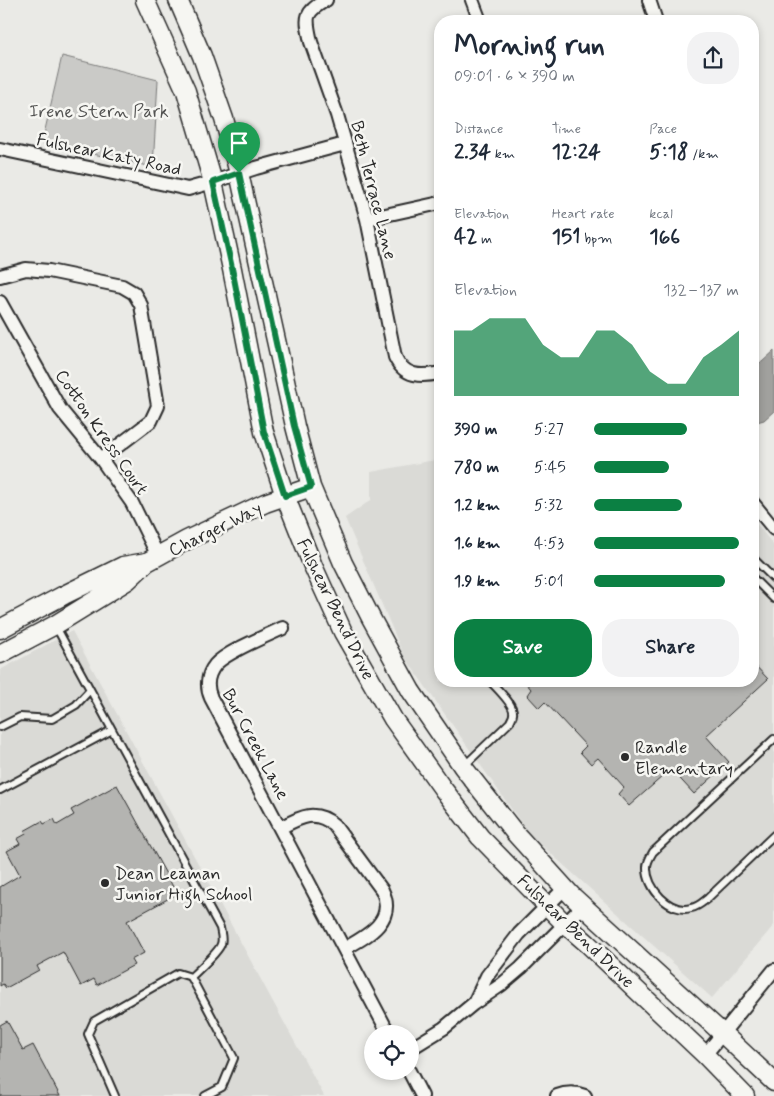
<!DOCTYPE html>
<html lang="en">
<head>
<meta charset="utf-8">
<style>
	body { margin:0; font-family:Mynerve,sans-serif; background:#f2f2f3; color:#1f2937; height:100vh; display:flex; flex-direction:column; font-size:19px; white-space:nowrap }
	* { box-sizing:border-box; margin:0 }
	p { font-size:16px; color:#747a83 }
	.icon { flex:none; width:28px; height:28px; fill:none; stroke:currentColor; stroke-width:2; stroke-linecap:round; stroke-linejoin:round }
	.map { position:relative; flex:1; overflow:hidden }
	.sheet { position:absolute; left:434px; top:15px; width:325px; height:672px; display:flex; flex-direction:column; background:#fff; border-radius:20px; box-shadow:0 2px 8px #0003 }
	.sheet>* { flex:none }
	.controls { position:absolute; left:364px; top:1025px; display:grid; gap:10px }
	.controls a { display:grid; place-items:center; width:55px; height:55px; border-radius:50%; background:#fff; box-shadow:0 2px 8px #0003; font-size:25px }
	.pin { position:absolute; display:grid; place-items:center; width:42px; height:42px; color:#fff; margin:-51px -21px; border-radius:50% 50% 50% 0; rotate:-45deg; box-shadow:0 0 5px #0007 }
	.pin .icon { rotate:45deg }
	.round { display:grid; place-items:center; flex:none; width:52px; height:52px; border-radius:20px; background:#f2f2f3 }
	.head { display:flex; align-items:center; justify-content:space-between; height:85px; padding:0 20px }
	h1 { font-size:28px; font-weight:700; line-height:38px }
	.stats { display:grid; grid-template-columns:repeat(3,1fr); gap:8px; height:85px; padding:5px 20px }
	.stats div { display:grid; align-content:center }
	.stats b { font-size:21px; font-weight:700 }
	.stats small { font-size:14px; font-weight:400 }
	.stats p { font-size:14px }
	.chart { height:140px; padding:10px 20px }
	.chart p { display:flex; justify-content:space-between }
	.chart svg { width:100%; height:90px; margin-top:5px; fill:#0b8043; opacity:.7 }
	.cta { display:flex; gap:10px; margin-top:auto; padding:10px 20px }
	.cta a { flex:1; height:58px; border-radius:20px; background:#0b8043; color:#fff; font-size:20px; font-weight:700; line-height:58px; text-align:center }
	.cta a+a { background:#f2f2f3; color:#1f2937 }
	ul { padding:0 20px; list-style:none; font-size:16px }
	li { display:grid; grid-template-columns:80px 60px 1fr; align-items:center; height:38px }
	li i { height:12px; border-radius:6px; background:#0b8043 }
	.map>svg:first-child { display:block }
</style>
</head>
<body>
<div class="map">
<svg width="774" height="1096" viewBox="0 0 774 1096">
	<rect width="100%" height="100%" fill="#eaeae6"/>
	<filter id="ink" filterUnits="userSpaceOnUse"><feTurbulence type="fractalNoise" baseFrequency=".02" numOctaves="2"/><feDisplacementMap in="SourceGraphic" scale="10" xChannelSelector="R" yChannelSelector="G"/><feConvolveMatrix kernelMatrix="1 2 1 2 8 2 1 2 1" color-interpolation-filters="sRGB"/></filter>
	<g filter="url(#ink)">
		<path fill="#dadad6" d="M440,459v222h312l1,-162 21,27v379l-62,73 -183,-164 -125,-178 -59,-138 26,-18v-28z
			M72,631l252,465h-324v-426z"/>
		<path fill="#cacac7" stroke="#7a7a79" d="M62,56l96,24 -5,87 -111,-24z"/>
		<path fill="#a1a19e" stroke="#727270" d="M774,351v60l-10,9 -7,2 -4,-2v-54l9,-4z"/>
		<path fill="#b4b4b1" stroke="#2b2b2b" d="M752,662l16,17 -62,57 23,26 -35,32 -23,-25 -42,37 -11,-12 6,-7 -26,-29 -7,6 -11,-12 6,-6 -41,-44 -6,6 -12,-13 4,-6 -7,-8h228z
			M117,785l60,109 -50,27 17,32 -13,7 3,5 -37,20 -3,-6 -13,7 -18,-34 -26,14 2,4 -33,18 -3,-4 -3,2v-99l20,-12 -13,-24 13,-7 -3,-5 9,-5 -2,-3 18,-10 2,3 10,-5 3,6 17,-10 -3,-5z
			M7,1021l16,29 10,-5 27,51h-60v-71z"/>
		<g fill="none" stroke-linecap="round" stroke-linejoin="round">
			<g stroke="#2b2b2b" stroke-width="10">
				<path id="lane" d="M752,557l22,22
					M752,577l22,22
					M55,625l165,303c1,6 3,11 1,16 -2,8 -23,26 -30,33
					M0,727l20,-10 32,2 24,-14 14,-15
					M774,739l-121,113c-3,5 -6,10 -6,15 -1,21 23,47 44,41 7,-1 12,-6 17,-10l66,-63
					M464,766l46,-44c1,-3 3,-5 3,-8 2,-9 -17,-26 -23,-33
					M0,790l112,-60
					M115,1096l-27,-62 6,-13 84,-48 13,4 43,81 -12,29 -17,9"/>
			</g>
			<g stroke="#2b2b2b" stroke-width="16">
				<path id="street" d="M326,0c-23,13 -20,18 -15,42l26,73 30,104 28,138c9,20 26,20 45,16
					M472,0l8,21
					M649,0l7,21
					M0,149l188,40 25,-7 43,-14 89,-24
					M367,219l73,-16
					M0,276l26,-7 23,2 73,15 12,7 7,12 17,101 -7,15 -50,38
					M0,302l60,107 41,50 31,44 26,53
					M752,502l22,27
					M283,628c-17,8 -57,24 -68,37 -8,10 -9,22 -4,33l178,336
					M280,828c19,-10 34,-20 54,-3l48,65c15,31 -15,46 -38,59
					M475,1001l12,-25 32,-42 46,-46
					M410,1049l34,-21 29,-24 28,-19 20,-17 62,-62
					M705,1055l69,-85
					M409,1071l13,25
					M557,1096c10,-4 18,-4 28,0"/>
			</g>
			<g stroke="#2b2b2b" stroke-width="21">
				<path id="secondary" d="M145,0l41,91 27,91 19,87 32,163 21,64 28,70 30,66 50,87 50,70 37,48 85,87 23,20 117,111 40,41
					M178,0l24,56 22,63 15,54 56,253 16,61 32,76 28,55 40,73 52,76 18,23 34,43 57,63 150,137 52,49
					M0,629l64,-34 59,-29 24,-4
					M0,654l55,-29 73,-45 19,-18 40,-22 78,-37 46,-16"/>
			</g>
			<use href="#lane" stroke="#f6f6f2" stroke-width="6"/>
			<use href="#street" stroke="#f6f6f2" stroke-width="12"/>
			<use href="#secondary" stroke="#f6f6f2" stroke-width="18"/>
		</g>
	</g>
	<g fill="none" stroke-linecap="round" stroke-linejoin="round" filter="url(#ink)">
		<g stroke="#fff" stroke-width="10">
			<path id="route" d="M239,173l55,253 17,61 -26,9 -21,-64 -32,-164 -19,-86z"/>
		</g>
		<use href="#route" stroke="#0b8043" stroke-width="6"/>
	</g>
	<g fill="#2b2b2b" stroke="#f6f6f2" stroke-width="2">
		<circle cx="625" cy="757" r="5"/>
		<circle cx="105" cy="883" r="5"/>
	</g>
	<g text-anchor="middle" stroke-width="5" stroke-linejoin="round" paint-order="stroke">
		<g font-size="18" fill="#535352" stroke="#f6f6f2">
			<text x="99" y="117">Irene Stern Park</text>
		</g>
		<g font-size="18" fill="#2b2b2b" stroke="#f6f6f2">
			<text transform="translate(109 154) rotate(12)" y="6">Fulshear Katy Road</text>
			<text transform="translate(374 190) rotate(76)" y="6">Beth Terrace Lane</text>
			<text transform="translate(102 432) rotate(55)" y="6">Cotton Kress Court</text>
			<text transform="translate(215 529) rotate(-26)" y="6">Charger Way</text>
			<text transform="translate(336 609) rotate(64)" y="6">Fulshear Bend Drive</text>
			<text transform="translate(256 744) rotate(62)" y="6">Bur Creek Lane</text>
			<text transform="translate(576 931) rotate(44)" y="6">Fulshear Bend Drive</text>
		</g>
		<g font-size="18" fill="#2b2b2b" stroke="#f6f6f2" text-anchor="start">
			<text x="635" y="753">Randle<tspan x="635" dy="21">Elementary</tspan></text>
			<text x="115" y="879">Dean Leaman<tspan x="115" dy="21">Junior High School</tspan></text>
		</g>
	</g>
</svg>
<div class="controls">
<a><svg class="icon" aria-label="locate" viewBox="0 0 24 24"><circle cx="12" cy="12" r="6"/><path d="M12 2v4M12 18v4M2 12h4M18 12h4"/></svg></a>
</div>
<div class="pin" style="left:239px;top:173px;background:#1e9e55"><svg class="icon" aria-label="arrive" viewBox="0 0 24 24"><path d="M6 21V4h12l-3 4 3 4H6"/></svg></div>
<section class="sheet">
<div class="head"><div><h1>Morning run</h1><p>09:01 · 6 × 390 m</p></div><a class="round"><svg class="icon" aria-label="share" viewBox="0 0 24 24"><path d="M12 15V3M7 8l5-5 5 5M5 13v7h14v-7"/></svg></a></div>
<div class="stats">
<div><p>Distance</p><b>2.34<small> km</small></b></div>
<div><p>Time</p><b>12:24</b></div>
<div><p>Pace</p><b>5:18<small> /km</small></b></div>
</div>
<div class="stats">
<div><p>Elevation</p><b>42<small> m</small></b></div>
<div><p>Heart rate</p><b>151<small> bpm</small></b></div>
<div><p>kcal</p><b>166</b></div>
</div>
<div class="chart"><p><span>Elevation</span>132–137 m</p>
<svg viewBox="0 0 160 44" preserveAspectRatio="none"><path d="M0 44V12L10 12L20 6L30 6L40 6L50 19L60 25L70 25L80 12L90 12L100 19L110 32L120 38L130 38L140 25L150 19L160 12V44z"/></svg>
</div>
<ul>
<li><b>390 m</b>5:27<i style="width:64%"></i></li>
<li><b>780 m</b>5:45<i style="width:52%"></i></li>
<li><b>1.2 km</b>5:32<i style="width:61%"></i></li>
<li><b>1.6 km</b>4:53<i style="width:100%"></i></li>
<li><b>1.9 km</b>5:01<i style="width:90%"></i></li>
</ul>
<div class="cta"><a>Save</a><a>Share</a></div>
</section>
</div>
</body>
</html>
